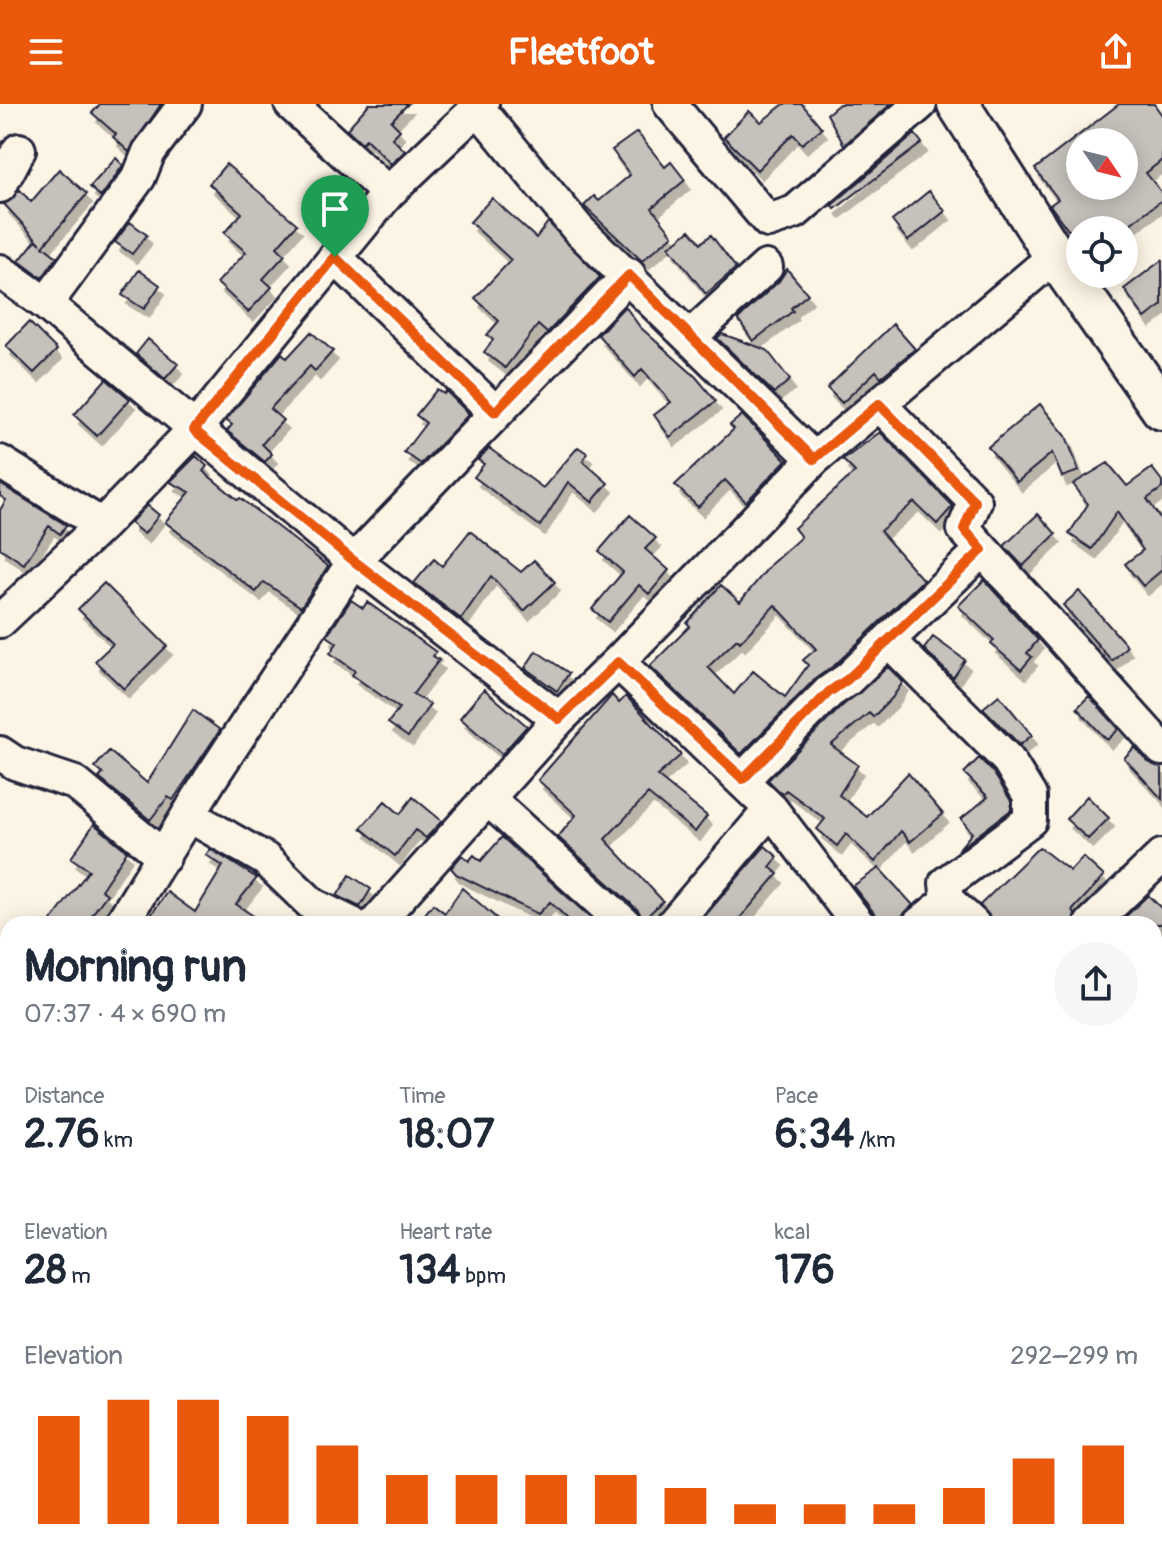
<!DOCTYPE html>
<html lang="en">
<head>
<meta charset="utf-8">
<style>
	body { margin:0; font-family:Pangolin,sans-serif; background:#f6f6f7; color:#1f2937; height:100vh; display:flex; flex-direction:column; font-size:30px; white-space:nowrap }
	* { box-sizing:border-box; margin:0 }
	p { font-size:26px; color:#747a83 }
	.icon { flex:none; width:44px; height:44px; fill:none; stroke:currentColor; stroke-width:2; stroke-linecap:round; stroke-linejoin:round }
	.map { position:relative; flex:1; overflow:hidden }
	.drawer { position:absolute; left:0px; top:812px; width:1162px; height:648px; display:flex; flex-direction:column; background:#fff; border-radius:24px 24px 0 0; box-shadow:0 4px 20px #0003 }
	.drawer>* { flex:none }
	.needle { width:52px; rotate:125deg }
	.buttons { position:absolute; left:1066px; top:24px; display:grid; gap:16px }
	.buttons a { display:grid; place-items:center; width:72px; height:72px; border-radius:50%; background:#fff; box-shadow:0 4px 20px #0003; font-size:40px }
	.pin { position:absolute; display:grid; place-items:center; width:68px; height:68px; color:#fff; margin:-82px -34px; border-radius:50% 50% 50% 0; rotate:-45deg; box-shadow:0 0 8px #0007 }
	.pin .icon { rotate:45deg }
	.round { display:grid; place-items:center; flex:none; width:84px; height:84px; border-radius:42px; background:#f6f6f7 }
	.headline { display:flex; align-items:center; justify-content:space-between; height:136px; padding:0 24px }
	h1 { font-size:44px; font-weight:700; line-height:60px }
	.stats { display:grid; grid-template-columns:repeat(3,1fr); gap:12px; height:136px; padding:8px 24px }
	.stats div { display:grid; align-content:center }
	.stats b { font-size:40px; font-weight:700 }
	.stats small { font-size:22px; font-weight:400 }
	.stats p { font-size:22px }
	.chart { height:224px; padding:16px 24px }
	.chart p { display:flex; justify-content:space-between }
	.chart svg { width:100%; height:144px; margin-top:8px; stroke:#ea580c; stroke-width:6 }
	header { display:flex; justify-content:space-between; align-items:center; height:104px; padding:0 24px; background:#ea580c; color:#fff; font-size:36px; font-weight:700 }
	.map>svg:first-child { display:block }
</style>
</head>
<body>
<header><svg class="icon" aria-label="menu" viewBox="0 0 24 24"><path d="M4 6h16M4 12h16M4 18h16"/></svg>Fleetfoot<svg class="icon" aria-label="share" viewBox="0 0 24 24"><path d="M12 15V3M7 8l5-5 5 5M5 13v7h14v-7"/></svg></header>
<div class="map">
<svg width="1162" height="1460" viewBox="0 0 1162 1460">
	<defs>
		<filter id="shadow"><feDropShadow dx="5" dy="9" stdDeviation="0" flood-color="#0004"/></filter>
	</defs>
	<rect width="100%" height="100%" fill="#fcf5e5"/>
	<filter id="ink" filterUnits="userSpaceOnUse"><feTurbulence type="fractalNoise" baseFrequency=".0125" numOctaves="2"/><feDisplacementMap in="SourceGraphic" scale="16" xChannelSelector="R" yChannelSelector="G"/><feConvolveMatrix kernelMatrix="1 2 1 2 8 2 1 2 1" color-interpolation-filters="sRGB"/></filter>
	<g filter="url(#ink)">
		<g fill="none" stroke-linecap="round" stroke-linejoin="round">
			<path stroke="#b2adab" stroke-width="40" d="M876,1452h17
				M1018,1452l19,8
				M285,1460l7,-8"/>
		</g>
		<path fill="#c6c1bb" stroke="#22223b" stroke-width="2" fill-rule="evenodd" filter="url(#shadow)" d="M100,0h61l-32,48 -16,-15 3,-3 -24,-21z
			M369,0h39l-17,17 9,9 -8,8 13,13 -14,13 -25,-25 -4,4 -15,-14z
			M784,0h18l20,24 -20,16 -9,-10 -36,36 -33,-33 25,-26 12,11z
			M839,0h52l-47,41 -17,-31z
			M1119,0h35l8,11v45l-16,13 16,20v7l-40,30h-54l-18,-25 8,-6 -23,-30zM1080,38h44v44h-44z
			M637,28l28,35 6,-5 14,18 -33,28 21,27 -31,26 -58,-55 10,-10 5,5 31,-26 -18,-25z
			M915,30l7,9 -87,66 -3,-4z
			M116,54l7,7 -22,32 -11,-10z
			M226,60l71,60 -20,23 8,8 -22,24 9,8 -24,25 -31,-29 29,-31 -22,-19 18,-20 -33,-29z
			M59,65l28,25 -44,52 14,11 -15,21 -23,-17 17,-21 5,4 -37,-40 16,-14 11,12z
			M929,87l16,20 -37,30 -16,-20z
			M492,94l44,40 12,-16 52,55 -53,56 -9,-8 -33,43 -21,-16 9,-12 -6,-5 12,-14 -24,-23 36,-38 -41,-38z
			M130,118l17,13 -15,19 -17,-12z
			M690,126l11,13 10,-8 25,33 -30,26 -37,-47z
			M1162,156v45l-17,13 -21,-29z
			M787,165l21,25 -17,14 2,3 -40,30 -15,-22 41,-38z
			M139,166l21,15 -16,24 -22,-14z
			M625,202l15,21 56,50 20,24 -46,36 -16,-22 17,-13 -29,-33 -7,8 -37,-42z
			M29,218l28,28 -23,23 -28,-27z
			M893,220l22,25 -34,28 -5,-6 -34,32 -15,-15z
			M311,228l22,19 -18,20 -5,-5 -40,43 13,11 -21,24 10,10 -7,8 -38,-31 5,-6 -6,-5 56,-67 5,5z
			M722,230l45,16 23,30 -16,13 -57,-55z
			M148,235l30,25 -13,15 -29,-25z
			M106,275l24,20 -33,37 -23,-21z
			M437,285l7,5 2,-3 23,23 -48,50 -17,-12 22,-29 -10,-8z
			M1040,300l26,32 13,35 -17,6 -10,-24 -35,29 -29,-35z
			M742,311l44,45 -40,42 -21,-22 -27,27 -23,-22 59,-56 -4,-4z
			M880,328l73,74 -16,18 -23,-22 -34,29 43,49 -87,84 -21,15 -74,75 -91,-88 40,-40 -3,-3 34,-38 19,17 31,-38 30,-27 -7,-9 61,-56 -12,-12zM775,501l41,44 -13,11 5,5 -23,32 -32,-26 -19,23 -26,-27 29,-28 3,3z
			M578,343l9,6 -4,8 25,22 -16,19 -24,-20 -28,44 -66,-49 10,-13 -6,-4 11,-12 54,40z
			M196,352l11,10 -4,5 35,29 2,-2 88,68 -27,41 -37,-25 -8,10 -91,-70 25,-30 -20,-10z
			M1108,359l19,23 25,-18 10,13v7l-15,11 15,22v49l-19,16 -18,-22 18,-14 -26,-38 -25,37 -23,-15 19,-30 -15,-20z
			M0,380l66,41 -6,9 -11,-8 -25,38 -24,-16v-38l6,-10 -6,-4z
			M147,401l12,10 -15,19 -14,-11z
			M1038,410l18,20 -33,32 -19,-20z
			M630,411l26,23 -11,11 24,21 -20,24 -10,-9 -31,37 -16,-13 31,-37 -24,-21z
			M470,427l51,41 13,-12 21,22 -31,29 -33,-35 -30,43 -47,-36 20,-24 8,7z
			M984,476l54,60 -11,13 5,4 -11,13 -30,-26 3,-4 -36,-34z
			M104,479l63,63 -43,43 -29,-28 18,-17 -35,-35z
			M1079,487l48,55 -15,15 -49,-56z
			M351,496l12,8 4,-6 69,50 -3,4 6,4 -26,34 17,10 -22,33 -20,-14 11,-15 -47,-33 3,-4 -25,-18 7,-10 -10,-7z
			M933,533l32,23 -12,18 -29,-29z
			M536,547l33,22 -12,18 -32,-23z
			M888,563l15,15 -11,16 -19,19 -4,-4 -38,32 27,20 -19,30 28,22 41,-44 35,41 -33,28 -9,-11 -26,31 -29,-28 -9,12 -20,-17 8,-10 -39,-29 -4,4 -14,-14 73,-73z
			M484,585l43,37 -25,28 -42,-36z
			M612,591l7,8 7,-7 55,59 -24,21 50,40 -12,16 -47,-38 -43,45 58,62 -20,19 -5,-10 -80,-73 18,-22 -38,-35z
			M999,591l33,40 -12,10 -37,-37z
			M1089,592l30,33 -12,11 -30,-32z
			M193,606l27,20 -47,70 -5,-3 -18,23 -51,-42 4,-4 -8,-7 14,-16 38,32z
			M1135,643l13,15 14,5v32l-38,-41z
			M979,654l14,14 18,29v9l-53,40 14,-17 -11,-14 27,-22 -24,-24z
			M1087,692l22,22 -21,21 -22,-20z
			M413,693l29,24 -16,17 -11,-8 -20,26 -34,-28 24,-27 15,13z
			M94,720l33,27 -26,39 6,4 -22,30h-36l40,-54 -18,-12z
			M502,733l95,87h-24l-23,-22 -12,12 -82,-40 -5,-6 11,-13 7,6 5,-6 7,6z
			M765,742l13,11 -8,10 8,7 -43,50h-37z
			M1039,743l31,24 13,-14 21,19 -32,35 3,3 -2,10h-82l-11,-19z
			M210,745l47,29 -21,26 29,20h-102l-12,-9 16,-23 28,20 28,-46 -17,-11z
			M879,764l34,37 -11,11 -2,8h-17l-30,-38z
			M350,771l21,14 -11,18 -23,-11z
			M462,784l41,36h-86l16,-20 12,9z
			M1148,791l14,14v15h-44z"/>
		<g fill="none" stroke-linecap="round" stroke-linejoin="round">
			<g stroke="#22223b" stroke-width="38">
				<path id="minor" d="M291,0l97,89
					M670,0l98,117 27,-9 125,-108
					M478,4l100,121 236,230
					M0,82l19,-36
					M335,153l160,155
					M0,167l46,33 308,257 205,158
					M46,200l93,-127 10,-25 36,-48
					M691,232l75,-69
					M879,300l96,98 -11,27 198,220
					M0,358l102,63
					M0,517l102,-96 92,-95 194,-237 94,-89
					M889,537l119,119 22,36v24l-84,63 2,18 25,23
					M618,558l153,147 87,115
					M0,649l15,10 60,20 89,74
					M743,675l86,-87 19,-13 134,-129
					M487,694l138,126
					M188,711l77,44 48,46 39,19
					M121,820l90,-146 143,-217 275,-286
					M375,820l184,-205 59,-57 196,-203 241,-203
					M673,820l98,-115
					M919,820l29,-23
					M1091,820l71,-68
					M0,981l8,-10
					M1154,1137l8,9
					M0,1308l8,9
					M1154,1333l8,8
					M18,1460l7,-8"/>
			</g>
			<g stroke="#22223b" stroke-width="46">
				<path id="major" d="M958,0l97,152 107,153"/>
			</g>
			<use href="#minor" stroke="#fcf5e5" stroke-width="32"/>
			<use href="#major" stroke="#fcf5e5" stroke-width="40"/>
		</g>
	</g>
	<g fill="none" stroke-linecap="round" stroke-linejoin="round" filter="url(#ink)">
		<g stroke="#fff" stroke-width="16">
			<path id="route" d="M335,153l160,155 134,-137 185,184 65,-55 96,98 -11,27 18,21 -134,129 -19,13 -86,87 -125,-117 -59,57 -205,-158 -160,-131z"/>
		</g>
		<use href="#route" stroke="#ea580c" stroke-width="10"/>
	</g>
</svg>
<div class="buttons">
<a><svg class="needle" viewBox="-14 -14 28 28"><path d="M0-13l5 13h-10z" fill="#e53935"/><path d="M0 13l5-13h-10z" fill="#747a83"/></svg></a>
<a><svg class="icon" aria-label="locate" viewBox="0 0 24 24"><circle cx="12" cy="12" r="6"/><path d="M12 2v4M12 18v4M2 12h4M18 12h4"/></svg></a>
</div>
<div class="pin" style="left:335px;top:153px;background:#1e9e55"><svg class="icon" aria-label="arrive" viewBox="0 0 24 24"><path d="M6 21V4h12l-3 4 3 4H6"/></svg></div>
<section class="drawer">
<div class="headline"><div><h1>Morning run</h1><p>07:37 · 4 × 690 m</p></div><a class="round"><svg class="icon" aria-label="share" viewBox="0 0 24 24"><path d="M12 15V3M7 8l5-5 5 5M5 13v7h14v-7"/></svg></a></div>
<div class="stats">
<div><p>Distance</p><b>2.76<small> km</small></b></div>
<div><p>Time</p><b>18:07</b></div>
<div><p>Pace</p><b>6:34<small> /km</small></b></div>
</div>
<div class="stats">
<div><p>Elevation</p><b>28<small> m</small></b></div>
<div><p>Heart rate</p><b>134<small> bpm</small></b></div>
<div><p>kcal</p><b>176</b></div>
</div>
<div class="chart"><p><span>Elevation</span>292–299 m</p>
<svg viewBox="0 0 160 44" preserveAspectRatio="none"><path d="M5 44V11M15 44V6M25 44V6M35 44V11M45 44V20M55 44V29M65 44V29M75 44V29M85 44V29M95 44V33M105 44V38M115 44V38M125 44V38M135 44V33M145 44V24M155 44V20"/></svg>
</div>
</section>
</div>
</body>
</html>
